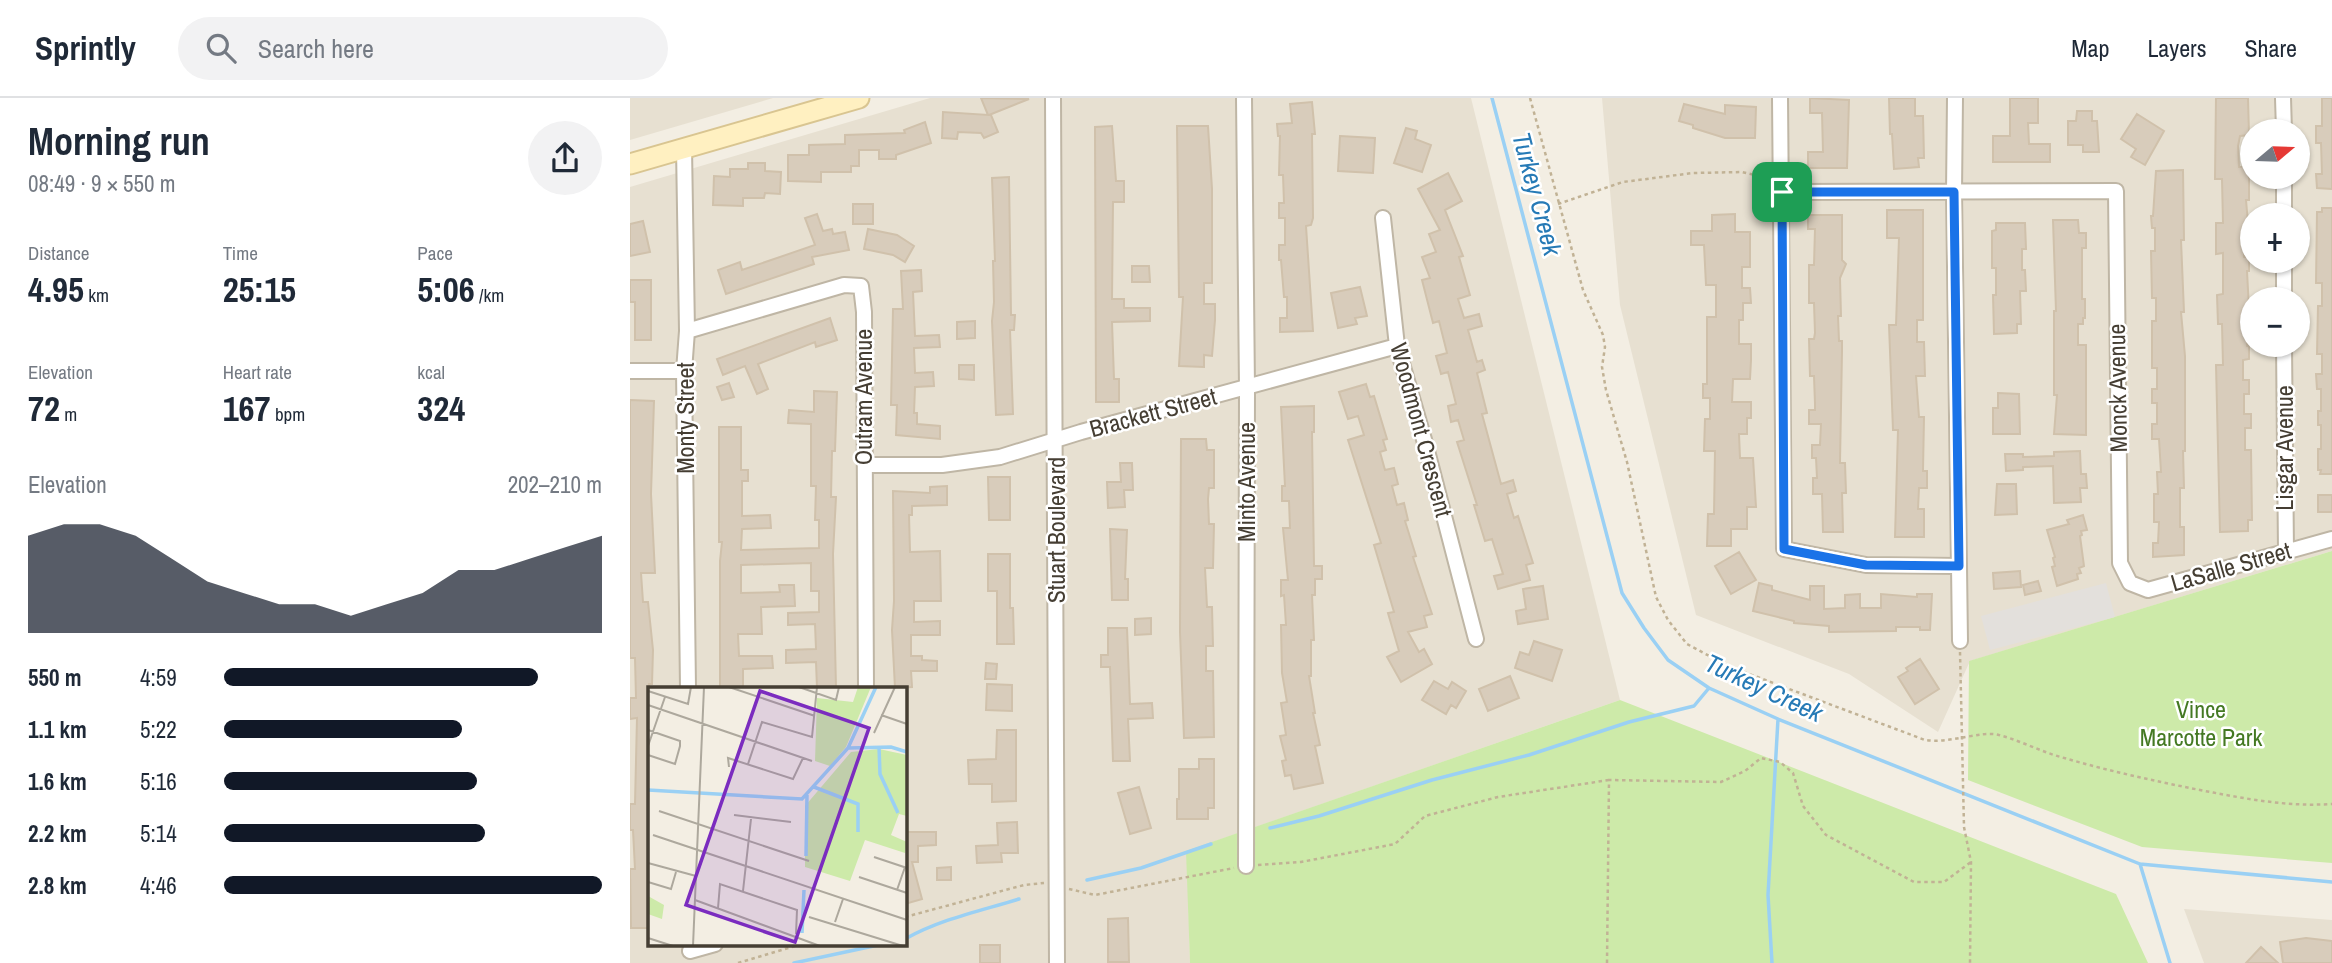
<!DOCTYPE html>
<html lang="en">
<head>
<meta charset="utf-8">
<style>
	body { margin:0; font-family:"Archivo Narrow",sans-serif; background:#f2f2f3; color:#1f2937; height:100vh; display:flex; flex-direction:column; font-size:26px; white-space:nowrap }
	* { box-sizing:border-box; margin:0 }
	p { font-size:23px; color:#747a83 }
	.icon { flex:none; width:38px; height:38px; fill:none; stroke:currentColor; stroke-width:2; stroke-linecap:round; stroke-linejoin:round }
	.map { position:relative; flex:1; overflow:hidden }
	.details { display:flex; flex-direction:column; background:#fff; width:630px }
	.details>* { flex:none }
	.needle { width:46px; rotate:71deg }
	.fabs { position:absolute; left:1610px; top:21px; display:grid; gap:14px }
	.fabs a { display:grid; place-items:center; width:70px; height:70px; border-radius:50%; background:#fff; box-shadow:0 2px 5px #0004; font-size:35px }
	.pin { position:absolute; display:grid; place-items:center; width:60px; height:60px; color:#fff; margin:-30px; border-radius:14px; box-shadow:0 4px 10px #0006 }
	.round { display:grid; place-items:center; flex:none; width:74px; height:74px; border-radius:37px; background:#f2f2f3 }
	.head { display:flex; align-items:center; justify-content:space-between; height:119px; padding:0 28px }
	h1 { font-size:38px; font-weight:800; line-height:52px }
	.stats { display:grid; grid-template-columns:repeat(3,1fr); gap:10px; height:119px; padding:7px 28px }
	.stats div { display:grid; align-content:center }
	.stats b { font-size:35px; font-weight:800 }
	.stats small { font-size:19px; font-weight:400 }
	.stats p { font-size:19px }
	.chart { height:196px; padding:14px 28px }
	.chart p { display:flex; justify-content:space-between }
	.chart svg { width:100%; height:126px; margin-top:7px; fill:#111827; opacity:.7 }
	ul { padding:0 28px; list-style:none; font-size:23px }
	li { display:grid; grid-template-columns:112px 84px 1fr; align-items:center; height:52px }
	li i { height:18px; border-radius:9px; background:#111827 }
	header { display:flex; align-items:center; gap:42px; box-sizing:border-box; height:98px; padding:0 35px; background:#fff; border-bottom:2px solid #e0e1e3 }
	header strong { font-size:33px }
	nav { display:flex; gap:38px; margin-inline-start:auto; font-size:24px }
	.search { width:490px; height:63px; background:#f2f2f3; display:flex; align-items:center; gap:18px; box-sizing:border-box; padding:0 24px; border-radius:38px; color:#747a83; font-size:26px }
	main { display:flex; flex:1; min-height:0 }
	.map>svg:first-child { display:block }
</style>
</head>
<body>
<header>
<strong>Sprintly</strong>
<div class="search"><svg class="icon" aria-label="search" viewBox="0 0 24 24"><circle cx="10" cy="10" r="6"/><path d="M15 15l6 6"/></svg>Search here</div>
<nav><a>Map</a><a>Layers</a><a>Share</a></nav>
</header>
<main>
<section class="details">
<div class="head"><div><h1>Morning run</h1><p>08:49 · 9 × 550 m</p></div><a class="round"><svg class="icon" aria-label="share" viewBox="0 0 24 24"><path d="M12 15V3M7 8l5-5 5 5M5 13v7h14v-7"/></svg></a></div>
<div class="stats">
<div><p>Distance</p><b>4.95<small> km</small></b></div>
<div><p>Time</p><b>25:15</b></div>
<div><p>Pace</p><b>5:06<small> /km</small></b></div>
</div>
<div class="stats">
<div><p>Elevation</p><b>72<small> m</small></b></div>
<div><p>Heart rate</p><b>167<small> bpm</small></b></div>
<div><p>kcal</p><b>324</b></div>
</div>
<div class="chart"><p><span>Elevation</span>202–210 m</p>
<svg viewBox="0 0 160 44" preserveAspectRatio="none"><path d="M0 44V10L10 6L20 6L30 10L40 18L50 26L60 30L70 34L80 34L90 38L100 34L110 30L120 22L130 22L140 18L150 14L160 10V44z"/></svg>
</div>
<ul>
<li><b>550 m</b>4:59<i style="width:83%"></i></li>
<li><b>1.1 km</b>5:22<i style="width:63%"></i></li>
<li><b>1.6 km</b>5:16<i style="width:67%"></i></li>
<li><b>2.2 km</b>5:14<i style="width:69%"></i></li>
<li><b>2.8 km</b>4:46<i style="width:100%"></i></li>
</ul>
</section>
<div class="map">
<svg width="1702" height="865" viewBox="0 0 1702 865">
	<rect width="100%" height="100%" fill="#f3eee3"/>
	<path fill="#e7e0d1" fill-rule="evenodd" d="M0,0h143l-143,42z
		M300,0h541l149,602 -433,151 3,112h-560v-776zM19,590h256v256h-256z
		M972,0h730v453l-362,110 -32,71 -89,-58 -153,-59 -76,-310zM1622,33h46v46h-46zM1622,117h46v46h-46zM1622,201h46v46h-46z
		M1554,811l148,11v43h-128z"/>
	<path fill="#cdeaa9" d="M1702,453v312l-190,-16 -174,-67 1,-119z
		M990,602l496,194 32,69h-958l-4,-112z"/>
	<path fill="#e3e0dc" d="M1476,485l9,34 -125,33 -9,-34z"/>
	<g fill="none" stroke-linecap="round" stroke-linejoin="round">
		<path stroke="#9ad0f4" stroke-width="3.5" d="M862,0l130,495 22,35 24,32 41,28 69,31 362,145 192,18
			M640,730l49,-12 113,-36 97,-25 100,-33 65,-16 15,-18
			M1510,766l30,99
			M457,782l54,-12 70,-24
			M275,841c36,-20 75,-28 114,-40
			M164,865l89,-19
			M1142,865l-4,-68 10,-176"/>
	</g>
	<path fill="#d8ccbb" stroke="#d0c1ab" stroke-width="2" d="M351,0l48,1 -40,16h2l7,17 -14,6 -3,-5 -23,-1 -1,7 -15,-1 1,-26 45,3z
		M1180,0l39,2 -2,68h-39v-16h15l-1,-39h-12z
		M1259,0h26v18h8l1,42h-6l1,9 -25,2 -2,-35h-2z
		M1380,0h28v25h-10l1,21h21v18h-57v-26h17z
		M1586,0h32l1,37 -9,1 -2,10 1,21h10v33h-3l3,35h-5v22h5v14h-2l2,38h-2v37h2v13l-6,1v20h6v14h-5v20h7v14h-6v22h6l1,70h-4v11l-28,1 -4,-167h7l-1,-41h-4l-1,-29 6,-1v-41l-7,1v-31h7l-1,-44h-7z
		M1692,0h10v91l-15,-1 -1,-14h6l-1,-31h-5v-17h6z
		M682,4l3,32h-3l1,84 -2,7 -5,1 7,105 -33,1v-14h7v-21h-3l-3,-37h-2v-15h6v-27h-6v-15h5l-1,-28h-4l1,-39h-2l-1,-12 15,-1 -2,-19z
		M1054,6l41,10v-9l31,2 -1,31h-30l-32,-10v-3l-14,-4z
		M1447,13h15v10h5l2,31h-16v-7h-15v-24h8z
		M1507,16l27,17 -19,34 -14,-8 5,-8 -15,-10z
		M295,24l6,21 -35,12v4h-17v-9h-20v16h-8v6h-30v10l-33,-1v-26h21v-10l36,-1v-9l60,-2 -1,-3z
		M482,28l4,55h8v21h-11l-1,97h12v9h26v13l-38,1 2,57h5v23h-23l-1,-275z
		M547,28h31l4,63v94h-8v21h11v16l-3,36 -8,-1v12l-25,-1 4,-69h-4z
		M776,30l11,3 -2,8 16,6 -9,27 -28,-9z
		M710,38l35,2 -2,35 -35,-2z
		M118,65h17v8l16,1 -1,22 -15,-1 -1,5h-21v8l-30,-1 1,-29 16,1v-8h18z
		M1553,72l1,70h-3l3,72h-3l4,44v95h-2l1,37h-4v39h4v28l-31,2v-14h5l1,-21h-5v-28h4l-1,-22h4l-2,-33h-7v-15h5v-21h-5v-14h5v-21h-5v-47h4v-23h-4l-1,-47h4v-23h-3l-1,-12h2l3,-45z
		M818,75l14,28 -17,9 18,46 -4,1 11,38 -12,4 6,19 15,-4 3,12 -14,4 9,32 5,-2 3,10 -8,3 10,40 -5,1 19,70 12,-4 3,11 -9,3 7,24 4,-2 15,47 -7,2 4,15 -32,9 -4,-13 9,-2 -11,-35 -7,2 -11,-36h3l-20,-63 7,-2 -6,-20 -7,2 -3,-16 8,-2 -8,-32 -7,2 -5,-18 11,-3 -8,-32 -6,2 -11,-43 8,-2 -8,-21 14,-5 -7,-18 11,-4 -22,-41z
		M379,79l2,138h4l-1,15h-4l3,84 -17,1 -4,-94 2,-19 -1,-41h2l-3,-83z
		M223,106h20v20h-20z
		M1692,110h10v266h-12l1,-4h-3v-21h3v-24h-3v-14h3v-22h-4l-1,-15h6v-20h-5l1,-48h4v-23h-6l1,-71h5z
		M1257,112h36v110h-6v22h7l1,34h-9l3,41h5l-1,54h4v17h-8l-1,21h6v28h-29l3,-107h-5l-4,-105h7l3,-87h-12z
		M187,116l6,17 9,-2 1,5 12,-2 4,18 -37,7 2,7 -88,30 -8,-24 22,-8 2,8 73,-25 -10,-27z
		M1105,116v18h15v35h-8v21h8l1,15h-8v17h-4v24h12v16l-1,19h-17l-1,23h19v16h-4v16h-8l1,24h13l3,49h-9v22h-16v17h-24l1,-32h6l1,-63h-11l1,-32h5v-21h-7v-14h4v-67h9v-32h-10l-2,-40h-13v-14h21v-16z
		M1178,117h34v45l4,4 -6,14 1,38h-3l1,25h3v10l-2,112h5l1,30h-4l1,39h-20l-1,-38h-9v-16h4l-1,-20h-4v-13h8l1,-21h-12v-14h6v-6l-1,-28h-4l-1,-37h5l1,-6 -1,-30h-5v-38h5l1,-36h-7z
		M1423,122h25l1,13h7v15h-4v51h3v19h-2v6h-5v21h8v90l-32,-1 3,-39h-3v-84h2z
		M13,123l7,31 -20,4v-32z
		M1366,125h29l1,26h-4v21h3l1,21h-6l1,33h-4v9l-23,1 -1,-39h3v-27h-4v-37l4,-1z
		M238,131l29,6 17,11 -9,16 -12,-7 -29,-6z
		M502,168h17l1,16h-18z
		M291,172l1,21 -9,1 2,44 24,-1 1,12 -26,1 1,25 18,-1 1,14 -19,1 -1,26h3v11l23,2v13l-44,-4 1,-30h-6l2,-96h10l-2,-38z
		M0,182h21v60h-16v-38h-5z
		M730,189l7,29 -12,2 2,6 -19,4 -7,-35z
		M200,220l7,22 -21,7 -1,-5 -57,22 10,25 -11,5 -12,-28 -22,9 -6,-16z
		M345,223v17l-18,1v-17z
		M329,267h15v15l-15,-1z
		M99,285l5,14 -12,3 -5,-13z
		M736,286l4,13 4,-1 13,43 -4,1 3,10 -6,2 5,18 9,-2 4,16 -6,2 5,19 7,-2 4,17 -3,1 11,35 -3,1 19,57 -8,2 3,11 -19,5 11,20 5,-3 8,15 -31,18 -14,-25 12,-6 -11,-38 6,-1 -20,-67 7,-2 -33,-103 16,-5 -6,-19 -10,3 -9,-27z
		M184,293l23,1 -2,59h-3l-1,46h5l-3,57 3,134h-19l-1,-26 -30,1v-13l30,-1 -1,-25 -27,1v-12l31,-1v-21h-8v-28l-70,2v28l39,-1 -1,-7h15l1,21 -34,1 1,27h-24l1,22h33l1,12 -30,1v19h-23v-127l2,-19h-3v-115h22v43h7v11h-6v35l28,-1 1,13 -29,1 -1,21 78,-2v-28h-4l1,-34h-5v-62l-23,-1 1,-13 25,2z
		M1368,295l21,1 1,40h-27v-26h5z
		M0,302l24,1 -3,93 4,79h-14l2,29h5l5,48 -1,34h-3v244h-18l-1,-59h5l-2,-39h-3v-26h5l2,-86 -7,1v-21h6l-1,-40h-5z
		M684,308v26h-2l2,134h8v13h-7v16h-3l2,45h-3v36h-2l6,37h-2l7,32 -5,1 8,37 -29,6 -3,-14 -6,1 -3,-15 4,-1 -6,-24 6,-1 -5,-32 6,-1 -5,-29 -1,-48h5l-2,-30 -3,1v-16h7l-5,-52h7l-1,-27h-7v-15h3l-4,-79z
		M551,341h25l1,11h7v38h-5l-1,11 1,25h5l-1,44h-8l2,39h5l1,39h-7v25h7l1,66 -30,1 -4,-106z
		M1450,353l1,23h5l1,14h-7l1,14 -27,1 -1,-37 -30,1v3l-17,1 -1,-17h18v3l31,-1v-4z
		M490,365h12l1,27h-9l1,17 -17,1 -1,-26h14z
		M358,379h22v43h-21z
		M1367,386h19l1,30 -22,1z
		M317,388v19l-35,1v9h-3l1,37 30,-1 1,50h-27v21l26,-1v14h-29v21h11v4l15,1v10h-26l1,16 -17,1 -3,-58 2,-29 -1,-110 37,2v-6z
		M1688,397h14v17h-14z
		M1453,417l4,15 -6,1 1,4 -2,1 4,30 -5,2 2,5 -4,1 1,5 -21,7 -5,-19 3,-1 -2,-8 2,-1 -8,-27 22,-6 -2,-4z
		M480,431l17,1 -2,49h3v21h-16z
		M1109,454l17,28 -25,14 -16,-28z
		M358,456h22v54h3l1,36h-17v-53h-9z
		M1390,473l1,16 -27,2 -1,-16z
		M1408,483l3,10 -16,4 -2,-10z
		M1129,485l13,3v4l4,1 34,9v-14h14v23l21,-1v-13l15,-1v14h21v-14l36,3v-3h15l-2,36h-10v-3h-24v4l-67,1v-6l-35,-3v-2l-41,-10z
		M913,488l5,33 -30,5 -2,-13 10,-2 -3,-20z
		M521,520v16l-16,1v-16z
		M478,530h19l3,76 22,-1 1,15 -25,1 2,42h-17l-3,-94h-9v-12h7z
		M904,543l28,9 -10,31 -37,-13 5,-16 9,3z
		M1290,561l19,30 -24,15 -17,-27 10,-6 -2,-3z
		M356,565l11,1 -1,15h-11z
		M880,578l9,22 -31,13 -9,-22z
		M804,583l14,8 4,-7 14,9 -10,17 -5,-3 -5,9 -24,-14z
		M357,586l25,1v26l-26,-1z
		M367,632h19v71l-24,1v-18h-23l-1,-24 28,-1z
		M569,661h15v49h-6v11h-31v-20h2v-30h20z
		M509,689l12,41 -21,6 -12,-41z
		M387,724l1,31h-17l1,9 -25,1 -1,-17 22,-1 -1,-22z
		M275,734h31v13l-18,1v16h-6l10,37 -17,5z
		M321,769v13h-14v-12z
		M498,820l1,44h-21v-43z
		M1676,840l26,3v22h-49l-3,-21z
		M350,847h20v18h-20z
		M1631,849l17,16h-32z"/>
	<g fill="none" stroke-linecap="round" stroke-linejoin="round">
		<g stroke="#bfb6a5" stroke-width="18">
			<path id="street" d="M423,0l4,865
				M614,0l3,290 -1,478
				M1150,0l4,451 82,16 93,1
				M1325,0l-1,94 6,449
				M1653,0l1,33
				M54,50l3,183 -3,40 4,317
				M1654,79v38
				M1152,94l334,-1 4,372 10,20 18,7 184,-51
				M753,120l14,128 28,97 51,196
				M1654,163v38
				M57,233l157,-46 17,1 3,26 2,376
				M1654,247l2,207
				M0,273h54
				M235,367h77l58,-8 81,-25 316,-86
				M60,853l25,-7"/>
		</g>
		<g stroke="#d9c591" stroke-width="23">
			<path id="secondary" d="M0,66l229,-66"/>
		</g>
		<path stroke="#c1b295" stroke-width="2.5" stroke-dasharray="3.5 3.5" stroke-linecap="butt" d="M900,0l53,192 20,45 2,12 -3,20 4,23 21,72 29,135 12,23 19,24 41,22 197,74c25,4 57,-10 74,-5 19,5 37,14 55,20 50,15 100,26 151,36 42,8 84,16 127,13
			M928,106l65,-22 70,-9 49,-1 25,6
			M1330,554l4,175 7,35 -1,101
			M628,767l43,-3 94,-18 30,-28 73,-19 111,-17
			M439,791l26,6 139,-27
			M275,819l119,-32 20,-2
			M108,865l64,-19
			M977,865l2,-183 112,2 24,-11 16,-13 19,4 13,11 10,33 23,29 88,47h30l27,-20"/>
		<use href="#street" stroke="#fff" stroke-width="14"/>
		<use href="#secondary" stroke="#fff0c1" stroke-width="19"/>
	</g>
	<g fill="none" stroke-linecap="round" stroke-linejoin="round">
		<g stroke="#fff" stroke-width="14">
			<path id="route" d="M1152,94h172l5,374 -93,-1 -82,-16z"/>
		</g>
		<use href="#route" stroke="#1a73e8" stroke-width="9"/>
	</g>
	<g text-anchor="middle" stroke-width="5" stroke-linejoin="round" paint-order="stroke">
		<g font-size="24" fill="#453e33" stroke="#fff">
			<text transform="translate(1488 290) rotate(-91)" y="8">Monck Avenue</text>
			<text transform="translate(234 299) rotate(-90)" y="8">Outram Avenue</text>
			<text transform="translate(523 315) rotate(-15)" y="8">Brackett Street</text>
			<text transform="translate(56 320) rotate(-90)" y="8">Monty Street</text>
			<text transform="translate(791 332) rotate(75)" y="8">Woodmont Crescent</text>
			<text transform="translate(1655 350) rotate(-90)" y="8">Lisgar Avenue</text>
			<text transform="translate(617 384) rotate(-90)" y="8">Minto Avenue</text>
			<text transform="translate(427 432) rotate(-90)" y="8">Stuart Boulevard</text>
			<text transform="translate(1601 469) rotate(-16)" y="8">LaSalle Street</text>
		</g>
		<g font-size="24" fill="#447923" stroke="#fff">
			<text x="1571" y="620">Vince<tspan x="1571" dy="28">Marcotte Park</tspan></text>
		</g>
		<g font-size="26" font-style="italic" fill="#267ab6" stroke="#fff">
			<text transform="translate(907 96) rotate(75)" y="9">Turkey Creek</text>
			<text transform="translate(1134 590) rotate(25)" y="9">Turkey Creek</text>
		</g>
	</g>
	<g transform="translate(18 589)">
		<rect width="259" height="259" fill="#f3eee3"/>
		<path d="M210,0h13l-25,60 -16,19 -15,-5 2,-63 36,4zM231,62l28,6v61l-8,-2 -8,21 16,7 -2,11 -40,-13 -15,41 -45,-14v-61l46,-54zM0,209l16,9 -2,14 -14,-5z" fill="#cdeaa9"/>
		<path fill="none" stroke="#9ad0f4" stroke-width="3.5" d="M231,60l1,27 18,39M201,61l42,-1 16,5M166,100l44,17v28M0,103l154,9 46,-51 28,-61M158,169l1,-61M154,246l2,-43"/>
		<path fill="none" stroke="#ada89d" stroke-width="2" d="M81,0l86,29M151,0l37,13 3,-13M0,4l40,13 3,-17M0,18l164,56M233,28l26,9M0,43l32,11v5l-5,18 -27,-9M226,46l21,-46M0,59l17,-49M100,77l14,-42 50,15 5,-50M81,80l-1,-9 65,21 10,-21M11,124l150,50M86,128l57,7M5,148l254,85M226,170l33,11M0,176l48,13M211,190l48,16M0,195l23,7 5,-17M249,203l8,-23M95,204l8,-72M47,213l125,46M70,221l2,-24 77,26 -1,24M161,230l94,29M187,235l8,-23M0,251l25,8M45,259l11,-259"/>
		<path fill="#7b2cbf" fill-opacity="0.15" stroke="#7b2cbf" stroke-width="3.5" d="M112,4l109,37 -74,214 -109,-37z"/>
		<rect width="259" height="259" fill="none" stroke="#453e33" stroke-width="3.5"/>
	</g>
</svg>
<div class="fabs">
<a><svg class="needle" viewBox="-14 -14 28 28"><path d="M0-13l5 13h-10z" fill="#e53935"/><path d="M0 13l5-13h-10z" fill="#747a83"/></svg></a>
<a>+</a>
<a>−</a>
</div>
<div class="pin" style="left:1152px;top:94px;background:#1e9e55"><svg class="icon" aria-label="arrive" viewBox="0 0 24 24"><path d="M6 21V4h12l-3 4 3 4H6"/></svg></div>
</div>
</main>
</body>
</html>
